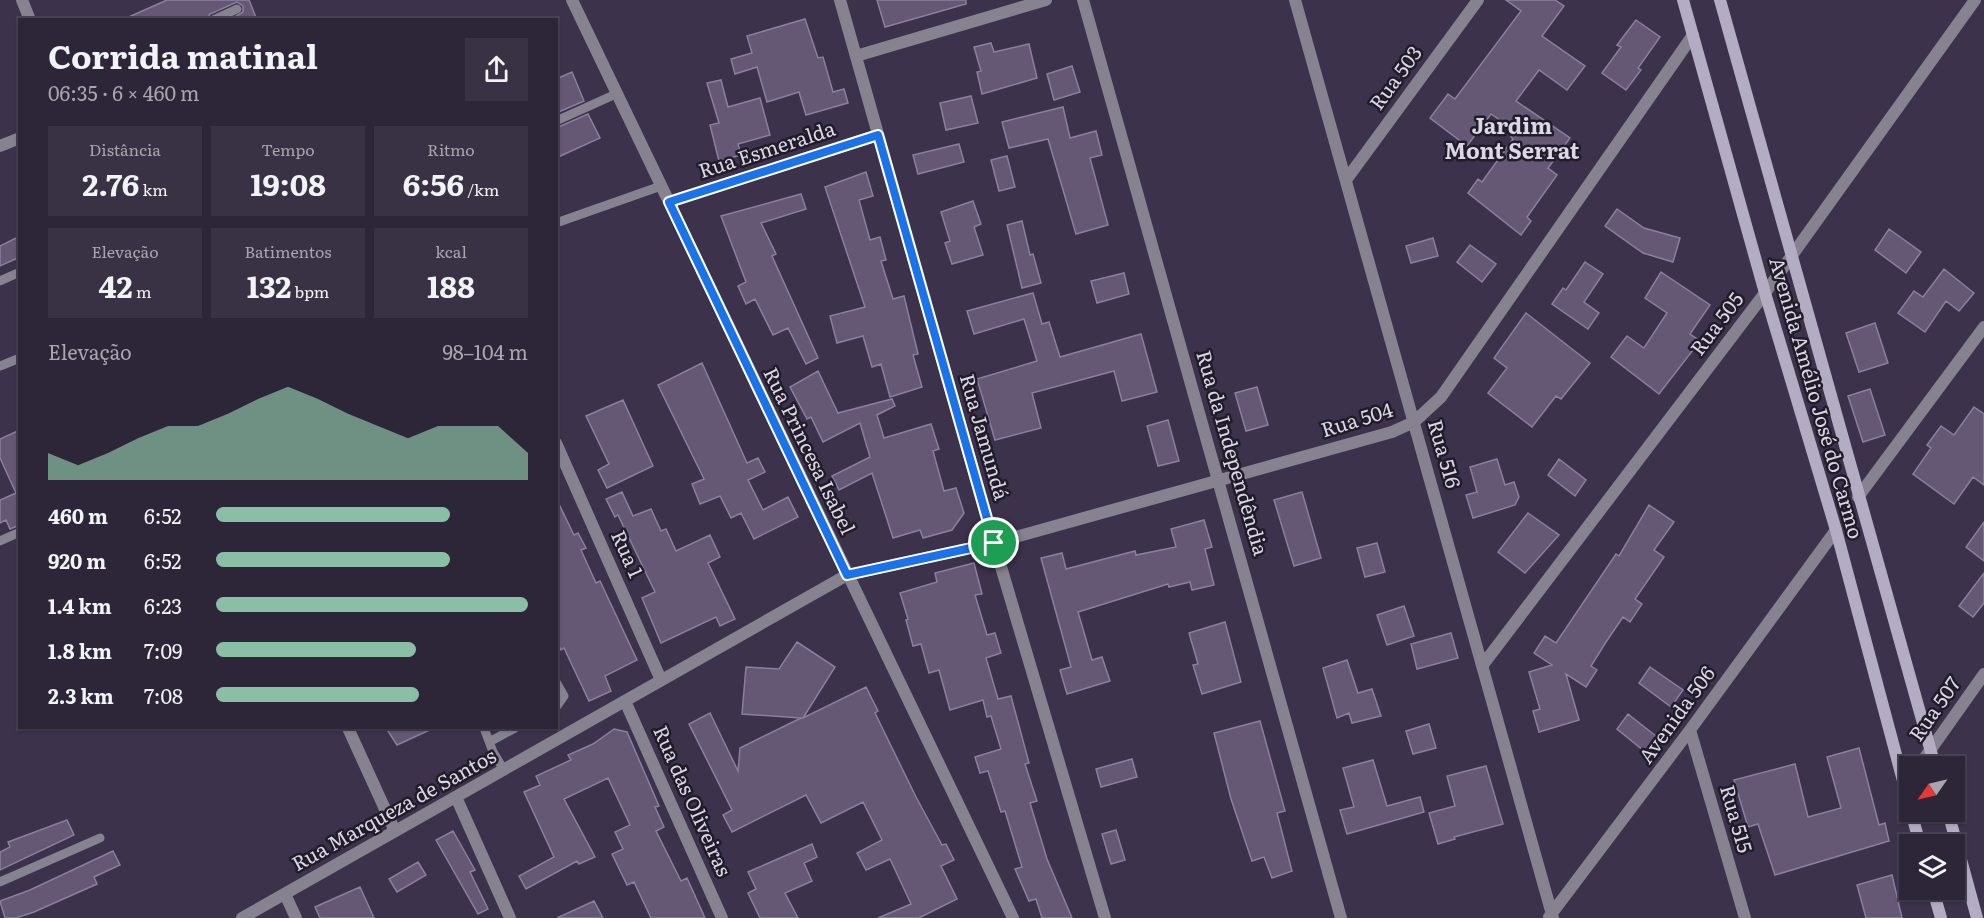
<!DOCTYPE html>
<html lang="pt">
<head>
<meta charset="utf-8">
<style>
	body { margin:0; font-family:Literata,serif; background:#393244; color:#f1f3f6; height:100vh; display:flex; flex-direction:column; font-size:22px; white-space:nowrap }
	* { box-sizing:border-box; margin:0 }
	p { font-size:20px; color:#a7a5ae }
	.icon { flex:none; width:33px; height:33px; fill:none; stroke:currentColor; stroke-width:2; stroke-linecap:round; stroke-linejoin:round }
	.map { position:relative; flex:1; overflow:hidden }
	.details { position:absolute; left:18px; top:18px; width:540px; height:711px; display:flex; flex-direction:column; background:#2d2639; border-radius:0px; box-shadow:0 2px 4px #0004,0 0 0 2px #484353 }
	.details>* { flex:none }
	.needle { width:39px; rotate:236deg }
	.controls { position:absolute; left:1899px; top:756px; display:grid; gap:12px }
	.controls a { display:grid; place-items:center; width:66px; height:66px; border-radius:0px; background:#2d2639; box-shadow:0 2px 4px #0004,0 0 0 2px #484353; font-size:30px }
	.pin { position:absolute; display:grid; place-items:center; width:51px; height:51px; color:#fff; margin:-26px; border:3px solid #fff; border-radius:50%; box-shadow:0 2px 6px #0007 }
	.round { display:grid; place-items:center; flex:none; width:63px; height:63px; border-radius:0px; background:#393244 }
	.head { display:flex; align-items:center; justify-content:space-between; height:102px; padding:0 30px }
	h1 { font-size:33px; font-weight:700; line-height:45px }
	.stats { display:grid; grid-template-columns:repeat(3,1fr); gap:9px; height:102px; padding:6px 30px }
	.stats div { display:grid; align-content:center; border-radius:0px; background:#393244; text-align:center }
	.stats b { font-size:30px; font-weight:700 }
	.stats small { font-size:16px; font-weight:400 }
	.stats p { font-size:16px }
	.chart { height:168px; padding:12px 30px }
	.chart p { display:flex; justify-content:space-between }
	.chart svg { width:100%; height:108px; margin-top:6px; fill:#8abfa5; opacity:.7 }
	ul { padding:0 30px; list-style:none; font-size:20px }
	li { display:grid; grid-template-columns:96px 72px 1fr; align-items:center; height:45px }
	li i { height:15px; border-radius:8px; background:#8abfa5 }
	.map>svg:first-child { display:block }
</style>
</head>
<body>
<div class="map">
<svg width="1984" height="918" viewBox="0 0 1984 918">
	<rect width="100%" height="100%" fill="#3c324c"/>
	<path fill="#645875" stroke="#8b7f9e" stroke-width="1.5" d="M167,0h82l8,20h-27l13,-8v-6l-6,-4 -27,12 -4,6h-84z
		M877,0h89v4l-81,23z
		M1506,0h49l9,6 -22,30 43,30 -18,24 -28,-20 -23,31 54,37 -22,30 9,7 -30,42 4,4 -10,14 -53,-42 10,-14 4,3 31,-43 -2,-2 4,-6 -24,-17 -24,32 -37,-28 18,-24 7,5 66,-88z
		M805,19l13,39 5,-1 10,35 11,-3 4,14 -42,12 -7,-23 -32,10 -10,-35 -22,7 -4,-15 21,-6 -5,-17z
		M1636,20l24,17 -22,31 3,2 -15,20 -24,-17 19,-26 -4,-2z
		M991,43l3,9 35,-8 8,34 -55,16 -5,-22 4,-1 -7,-24z
		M1072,66l8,26 -26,8 -7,-26z
		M572,72l12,29 -28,12v-34z
		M721,80l7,27 32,-9 10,37 -32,9 3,11 -22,6 -9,-36 9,-2 -12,-40z
		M971,96l7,27 -32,7 -6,-27z
		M1063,107l7,31 26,-7 6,24 -12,3 18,67 -32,9 -28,-95 -39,9 -7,-26z
		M588,114l12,24 -44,20v-30z
		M959,144l5,18 -46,12 -5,-19z
		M1007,156l8,31 -16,4 -8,-31z
		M866,172l7,24 -14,4 11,40 10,-3 6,23 -5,1 12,38 11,-3 14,58 -5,1 9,32 -32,10 -9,-33 -9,3 -9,-31 -26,7 -7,-27 35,-9 -40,-120z
		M801,194l5,15 -45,14 15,31 -4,2 46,102 -12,6 -18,-36 -15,7 -18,-36 -9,5 -8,-18 8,-4 -25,-66z
		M973,201l8,23 -7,3 9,28 -31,9 -7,-21 5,-2 -9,-29z
		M1617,209l27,19 36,10 -7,24 -30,-9 -38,-27z
		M1022,221l8,34 3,-1 8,29 -19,5 -15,-63z
		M1889,229l32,23 -15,21 -31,-23z
		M20,236v21l-20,9v-20z
		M1433,238l5,18 -27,7 -5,-17z
		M1470,245l26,19 -14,18 -25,-20z
		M1585,262l18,12 -19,28 15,11 -11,16 -36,-25 11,-16 3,2z
		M1944,269l30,24 -15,18 -13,-10 -21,31 -27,-19 16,-22 9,6z
		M1661,272l49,33 -20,29 10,7 -41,53 -48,-37 16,-21 17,12 23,-35 -22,-15z
		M1124,273l5,21 -32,9 -6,-22z
		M1033,293l9,31 7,-2 11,35 81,-23 16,58 -35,9 -8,-30 -82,22 9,35 -46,12 -18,-61 60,-18 -13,-42 -50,15 -7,-23z
		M1526,313l64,50 -29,36 -5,-3 -24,31 -44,-34 19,-25 -13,-10z
		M1875,323l13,40 -29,9 -13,-39z
		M702,363l45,100 11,-5 7,14 -17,8 15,30 25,-13 10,20 -44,22 -13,-26 -10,5 -11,-22 -20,8 -8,-20 12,-5 -46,-94z
		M818,371l20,42 54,-14 3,7 -18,9 7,23 47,-14 8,25 -6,2 11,40 12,-3 8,25 -12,17 -29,8 -3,-8 -27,8 -21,-65 -33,17 -7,-14 38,-19 -10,-34 -37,19 -12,-25 -4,2 -17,-32z
		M1257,387l11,38 -22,6 -11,-38z
		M1870,389l15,46 -22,7 -15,-46z
		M623,400l30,66 -46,22 -9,-18 11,-6 -23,-48z
		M1974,407l10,7v71l-11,-8 -19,27 -41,-30 18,-26 -4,-3 14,-19 13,9z
		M1168,420l11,41 -21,5 -11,-40z
		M20,430v95l-10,4 -4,-9 -6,3v-23l16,-7 -16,-35v-19z
		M1497,459l8,26 9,-3 5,15 -4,8 -42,13 -7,-23 11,-3 -7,-25z
		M1559,459l27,21 -11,16 -27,-21z
		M622,492l11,24 18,-7 10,22 5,-2 10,22 34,-16 10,22 -12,6 27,56 -15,7 -4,-9 -55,26 -19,-45 13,-6 -37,-77 -3,2 -9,-18z
		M1302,492l19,66 -27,8 -20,-66z
		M556,498l18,37 4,-2 8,15 -5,2 15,33 4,-2 37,79 -32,16 6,15 -22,10 -25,-53 -3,2 -5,-10z
		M1649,505l25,17 -20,28 10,7 -29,42 7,5 -12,18 -7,-5 -17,25 -15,24 6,4 -11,17 -20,-13 13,46 -40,12 -6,-21 7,-2 -11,-37 23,-7 -18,-12 11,-17 11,7 60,-89 3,2z
		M1528,513l31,22 -34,38 -27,-21z
		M1204,520l8,27 -7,2 9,36 -22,5 -2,-8 -21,5 -1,-3 -90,28 14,48 10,-3 8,24 -43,13 -7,-24 11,-3 -30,-109 21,-5 4,16 69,-18 1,4 40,-8 -5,-18z
		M1984,522v39l-18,-14z
		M1377,543l8,29 -20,5 -8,-29z
		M974,563l8,31 -7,1 12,40 8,-2 6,20 -15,5 12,41 13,-3 18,67 -4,1 12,37 -7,2 17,56 25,59h-30l-6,-19 -7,2 -14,-32 7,-2 -17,-56 -4,1 -13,-41 -8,2 -5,-16 26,-8 -10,-33 -4,1 -4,-17 -33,10 -11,-40 -10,3 -8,-29 -8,2 -7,-26 2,-1 -8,-26 37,-11 -2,-9z
		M1984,573v30l-11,14 -14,-11z
		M1404,606l10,30 -27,9 -10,-30z
		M1225,622l16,60 -39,12 -9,-29 5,-1 -9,-31z
		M1451,633l7,25 -41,11 -6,-25z
		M797,642l38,25 -32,51 63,-31 12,24 -3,2 41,84 26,48 4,-1 8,16 -13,6 16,33 -38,19h-41l33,-14 -21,-45 -24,11 -9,-17 25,-13 -19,-38 -42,21 -15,-28 -74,37 -9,-17 9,-5 -43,-86 21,-11 28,58 2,-23 61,-30 -59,-4 4,-47 33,2z
		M1347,660l11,33 14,-4 9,27 -29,7 -3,-10 -12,5 -14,-50z
		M1650,667l33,23 -12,17 -32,-24z
		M1628,714l33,26 -12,15 -32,-26z
		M1260,721l25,90 -8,2 15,58 -20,7 -8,-21 -12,4 -21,-62 -17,-66z
		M1429,724l7,24 -23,6 -7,-23z
		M386,728h48l-37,17z
		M614,729l13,3 32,74 -4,1 9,20 -8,4 25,50 6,-3 18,40h-54l-17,-36 -7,3 -15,-31 11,-5 -8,-17 15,-7 -22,-47 -44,21 31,58 -16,7 -2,-3 -51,28 -7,-13 35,-19 -30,-65 16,-7 -4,-9 35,-16 -3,-5 25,-11z
		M1859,748l20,77 6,-2 4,18 -114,34 -17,-51 -10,3 -14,-47 61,-16 13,53 33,-9 -14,-51z
		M1132,759l5,18 -36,10 -5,-18z
		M1373,760l14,46 33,-9 4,15 -77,22 -7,-24 14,-3 -11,-39z
		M1486,766l17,58 -49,13 1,2 -17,5 -9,-31 26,-7 -8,-30z
		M67,820l7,15 -74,35v-18l10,-5 -2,-5z
		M1116,830l9,30 -14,4 -9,-30z
		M453,831l22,39 -5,2 18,37 -10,5 -42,-74z
		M812,844l5,13 -13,6 8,18 -27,12 13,25h-38l-12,-25 8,-4 -8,-17z
		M113,851l7,14 -26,12 3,7 -63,28 -18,6h-11l-5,-17 30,-11z
		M418,862l8,13 -29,17 -8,-13z
		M1892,875l10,43h-36l-9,-33z
		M360,887l14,31h-54l-5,-11z
		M594,901l9,17h-46z"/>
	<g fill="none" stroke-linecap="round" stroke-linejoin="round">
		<path stroke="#878290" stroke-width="9" d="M213,20l24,-11
			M556,121l60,-27
			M556,223l105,-37
			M0,281l20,-9
			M0,366l20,-8
			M0,541l20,-9
			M556,682l8,14 -7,10
			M484,728l9,24 11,18
			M491,741l24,-13
			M0,882l100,-44"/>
		<path stroke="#878290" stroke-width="12" d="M22,0l8,20
			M572,0l441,918
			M840,0l154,543 111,375
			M1083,0l258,918
			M1295,0l258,918
			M856,56l190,-56
			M0,146l20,-8
			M1346,180l132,-180
			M669,202l209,-67
			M556,443l105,237
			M1858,497l126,-170
			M1482,666l283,-373 210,-293
			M625,701l97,217
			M348,728l47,103
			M1690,730l55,188
			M1919,766l65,-92
			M456,797l54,121
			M285,894l11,24
			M1549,917l141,-187 146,-200
			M242,918l605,-343 147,-32 398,-111 22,-10 27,-25 252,-362"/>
		<path stroke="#b4acc2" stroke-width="12" d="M1683,0l82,293 71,237 74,277
			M1720,0l215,766
			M1911,812l9,32
			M1948,812l29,106
			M1933,890l8,28"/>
	</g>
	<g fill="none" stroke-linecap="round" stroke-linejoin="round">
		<g stroke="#fff" stroke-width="12">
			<path id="route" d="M878,135l116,408 -147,32 -178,-373z"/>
		</g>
		<use href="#route" stroke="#1a73e8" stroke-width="8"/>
	</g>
	<g text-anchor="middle" stroke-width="5" stroke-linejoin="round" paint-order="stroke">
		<g font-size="20" fill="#dcd6e7" stroke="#211c29">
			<text transform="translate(1396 78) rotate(-54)" y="7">Rua 503</text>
			<text transform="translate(767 150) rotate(-18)" y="7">Rua Esmeralda</text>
			<text transform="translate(1717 324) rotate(-53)" y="7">Rua 505</text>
			<text transform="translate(1816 398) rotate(74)" y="7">Avenida Amélio José do Carmo</text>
			<text transform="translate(1357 420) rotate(-17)" y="7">Rua 504</text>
			<text transform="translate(984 437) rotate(74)" y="7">Rua Jamundá</text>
			<text transform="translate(809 451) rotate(64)" y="7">Rua Princesa Isabel</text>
			<text transform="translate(1232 453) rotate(74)" y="7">Rua da Independêndia</text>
			<text transform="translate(1444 454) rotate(74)" y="7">Rua 516</text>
			<text transform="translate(627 554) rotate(66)" y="7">Rua 1</text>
			<text transform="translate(1935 709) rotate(-55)" y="7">Rua 507</text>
			<text transform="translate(1677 715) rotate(-54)" y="7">Avenida 506</text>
			<text transform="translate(692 801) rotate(66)" y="7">Rua das Oliveiras</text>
			<text transform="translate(394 810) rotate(-29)" y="7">Rua Marqueza de Santos</text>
			<text transform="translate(1736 819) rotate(74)" y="7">Rua 515</text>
		</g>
		<g font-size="22" font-weight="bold" fill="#dcd6e7" stroke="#211c29">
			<text x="1512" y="134">Jardim<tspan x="1512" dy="25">Mont Serrat</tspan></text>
		</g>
	</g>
</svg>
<div class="controls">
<a><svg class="needle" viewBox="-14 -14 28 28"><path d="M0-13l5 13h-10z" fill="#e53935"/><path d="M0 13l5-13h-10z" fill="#a7a5ae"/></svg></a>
<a><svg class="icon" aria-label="layers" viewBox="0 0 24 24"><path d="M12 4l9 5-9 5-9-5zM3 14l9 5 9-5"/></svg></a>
</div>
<div class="pin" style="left:994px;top:543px;background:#1e9e55"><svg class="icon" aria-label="arrive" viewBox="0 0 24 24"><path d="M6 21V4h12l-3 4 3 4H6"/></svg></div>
<section class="details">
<div class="head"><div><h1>Corrida matinal</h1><p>06:35 · 6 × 460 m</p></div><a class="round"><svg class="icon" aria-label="share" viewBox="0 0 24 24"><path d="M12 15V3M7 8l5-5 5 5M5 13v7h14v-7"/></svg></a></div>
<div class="stats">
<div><p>Distância</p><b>2.76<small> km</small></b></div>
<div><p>Tempo</p><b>19:08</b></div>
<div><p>Ritmo</p><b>6:56<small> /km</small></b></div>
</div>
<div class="stats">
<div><p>Elevação</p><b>42<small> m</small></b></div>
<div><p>Batimentos</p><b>132<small> bpm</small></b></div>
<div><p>kcal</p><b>188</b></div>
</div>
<div class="chart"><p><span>Elevação</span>98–104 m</p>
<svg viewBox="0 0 160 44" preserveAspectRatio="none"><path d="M0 44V33L10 38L20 33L30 27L40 22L50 22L60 17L70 11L80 6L90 11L100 17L110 22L120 27L130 22L140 22L150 22L160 33V44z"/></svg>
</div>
<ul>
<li><b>460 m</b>6:52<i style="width:75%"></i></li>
<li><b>920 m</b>6:52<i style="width:75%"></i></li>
<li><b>1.4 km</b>6:23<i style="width:100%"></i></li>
<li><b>1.8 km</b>7:09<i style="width:64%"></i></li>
<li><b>2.3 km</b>7:08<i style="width:65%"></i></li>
</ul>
</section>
</div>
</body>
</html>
